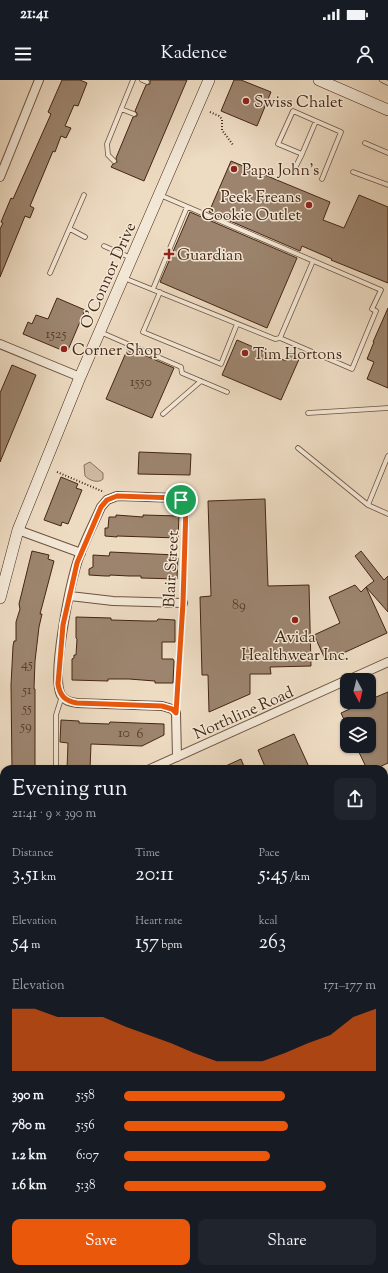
<!DOCTYPE html>
<html lang="en">
<head>
<meta charset="utf-8">
<style>
	body { margin:0; font-family:"Sorts Mill Goudy",serif; background:#20242c; color:#f1f3f6; height:100vh; display:flex; flex-direction:column; font-size:15px; white-space:nowrap }
	* { box-sizing:border-box; margin:0 }
	p { font-size:13px; color:#9ea1a6 }
	.icon { flex:none; width:22px; height:22px; fill:none; stroke:currentColor; stroke-width:2; stroke-linecap:round; stroke-linejoin:round }
	.map { position:relative; flex:1; overflow:hidden }
	.side { position:absolute; left:0px; top:685px; width:388px; height:508px; display:flex; flex-direction:column; background:#171b24; border-radius:12px 12px 0 0; box-shadow:0 1px 3px #0004 }
	.side>* { flex:none }
	.needle { width:26px; rotate:173deg }
	.buttons { position:absolute; left:340px; top:593px; display:grid; gap:8px }
	.buttons a { display:grid; place-items:center; width:36px; height:36px; border-radius:8px; background:#171b24; box-shadow:0 1px 3px #0004; font-size:20px }
	.pin { position:absolute; display:grid; place-items:center; width:34px; height:34px; color:#fff; margin:-17px; border:2px solid #fff; border-radius:50%; box-shadow:0 1px 4px #0007 }
	.round { display:grid; place-items:center; flex:none; width:42px; height:42px; border-radius:8px; background:#20242c }
	.overview { display:flex; align-items:center; justify-content:space-between; height:68px; padding:0 12px }
	h1 { font-size:22px; font-weight:600; line-height:30px }
	.metrics { display:grid; grid-template-columns:repeat(3,1fr); gap:6px; height:68px; padding:4px 12px }
	.metrics div { display:grid; align-content:center }
	.metrics b { font-size:20px; font-weight:600 }
	.metrics small { font-size:11px; font-weight:400 }
	.metrics p { font-size:11px }
	.chart { height:112px; padding:8px 12px }
	.chart p { display:flex; justify-content:space-between }
	.chart svg { width:100%; height:72px; margin-top:4px; fill:#ea580c; opacity:.7 }
	.cta { display:flex; gap:8px; margin-top:auto; padding:8px 12px }
	.cta a { flex:1; height:46px; border-radius:8px; background:#ea580c; color:#fff; font-size:16px; font-weight:600; line-height:46px; text-align:center }
	.cta a+a { background:#20242c; color:#f1f3f6 }
	ul { padding:0 12px; list-style:none; font-size:13px }
	li { display:grid; grid-template-columns:64px 48px 1fr; align-items:center; height:30px }
	li i { height:10px; border-radius:5px; background:#ea580c }
	.status { display:flex; justify-content:space-between; align-items:center; height:28px; padding:0 20px; background:#171b24; direction:ltr }
	.status svg { height:11px; fill:currentColor }
	header { display:flex; justify-content:space-between; align-items:center; height:52px; padding:0 12px; background:#171b24; font-size:18px; font-weight:600 }
	.map>svg:first-child { display:block }
</style>
</head>
<body>
<div class="status"><b>21:41</b><svg viewBox="0 0 49 12"><path d="M0 12V9h3v3zM5 12V6h3v6zM10 12V3h3v9zM15 12V0h3v12zM26 1h20v11H26zM47 4h2v5h-2z"/></svg></div>
<header><svg class="icon" aria-label="menu" viewBox="0 0 24 24"><path d="M4 6h16M4 12h16M4 18h16"/></svg>Kadence<svg class="icon" aria-label="person" viewBox="0 0 24 24"><circle cx="12" cy="8" r="4"/><path d="M4 21q1-7 8-7t8 7"/></svg></header>
<div class="map">
<svg width="388" height="1193" viewBox="0 0 388 1193">
	<rect width="100%" height="100%" fill="#eddbc2"/>
	<filter id="stains"><feTurbulence type="fractalNoise" baseFrequency=".005" numOctaves="4"/><feColorMatrix values="0 0 0 0 .2 0 0 0 0 .09 0 0 0 0 .02 0 0 0 .5 -.17"/></filter>
	<radialGradient id="worn" r=".72"><stop offset=".6" stop-color="#630" stop-opacity="0"/><stop offset="1" stop-color="#630" stop-opacity=".3"/></radialGradient>
	<path fill="#d0bca4" stroke="#8a715c" d="M90,382l13,11v6c-5,5 -14,1 -18,-3l-1,-11z"/>
	<path fill="#9c846e" stroke="#452613" d="M62,0h18l7,3 -9,23 -4,-1 -9,21 6,2 -5,10 -5,-2 -6,16 -2,-1 -23,55 4,2 -4,10 -5,-2 -25,61v-48l3,-6 -2,-1 10,-24 2,1 38,-85 -3,-2z
		M150,0h37l-43,101 -33,-14 2,-3 4,-2 -1,-4 17,-41 4,-1v-3l-2,-2 11,-26 4,-1z
		M234,0h7l30,12 -14,34 -36,-15z
		M231,81l99,41 -7,18 21,8 15,-33 29,12v76l-57,-23 1,-1 -30,-13 -2,5 -91,-39z
		M190,132l107,46 -30,70 -107,-46z
		M57,218l28,12 -17,40 -4,1 -41,-17 5,-12 4,2 4,-9 12,4z
		M388,228v80l-21,-9 7,-17 -7,-3 7,-17h-1z
		M237,260l49,21 4,-9 10,5 -19,43 -59,-25z
		M128,268l46,20 -22,50 -46,-19z
		M12,285l24,10 -36,87v-69z
		M139,372l52,2 -1,21 -52,-1z
		M61,397l17,7 -2,4 6,2 -14,34 -6,-2 -1,4 -17,-6z
		M265,419l3,87 41,-1 2,81 -41,1 1,7h-21v20l-41,18 -1,-37h-6l-2,-78 11,-1 -3,-95z
		M116,435l27,2v-2l36,1 -1,22 -61,-2v1l-12,-1v-8h3l1,-11h7z
		M32,471l17,4 -1,4 6,2 -14,53h2l-3,13 -4,34 -1,28h1v80h-23l-1,-84 2,-39 1,-5h2v-19l4,-13 -1,-5z
		M361,471l23,29 4,-4v36l-22,-25 8,-6 -19,-25z
		M110,472l67,3v3h1l-1,21 -36,-1v-2h-12l-19,-1v1h-5l-16,-1v-6l4,-2v-12l16,1z
		M355,505l6,7 5,-5 21,46 -61,28 -12,-26 26,-12 -11,-26z
		M76,537l35,1v2l36,1h10l1,-2 17,1v22h-13v17h11l1,2 -1,22h-18v-2l-26,-2h-21v2l-36,-1v-21l2,-1v-3h2l1,-16 -1,-1z
		M388,612v71l-13,6h-8l-11,-23h13v-22h-23l-5,-11 24,-11h4v-2z
		M61,640l18,1v2l30,1 1,-2 54,2v11l-22,11 -51,-2 -1,25h-23l1,-26 -8,-1z
		M294,654l16,35h-44l-8,-19z
		M241,679l4,10h-26z"/>
	<g fill="none" stroke-linecap="round" stroke-linejoin="round">
		<g stroke="#6f533f" stroke-width="5.5">
			<path id="lane" d="M142,0l5,2
				M382,0l6,3
				M121,29l13,5
				M365,63l23,10
				M302,74l14,-33
				M114,81l-6,-6 -1,-11 26,-64
				M295,88l7,-14 -24,-10 15,-33 48,21 -19,47
				M353,92l35,13
				M70,149l15,8
				M104,166l27,12
				M50,193l34,-78
				M124,198l151,61 5,-1 72,31 24,-58 -4,-2 9,-19 -221,-95
				M153,209l34,-82
				M160,212l-17,40 78,32 16,-40
				M100,252l81,35 1,6 45,19
				M280,258l33,-77
				M308,333l80,-5
				M163,334l38,-33
				M298,368l70,57
				M388,376l-20,49 20,9
				M176,633l11,-198 -1,-9 -2,-4
				M56,689v-54l6,-19
				M384,977l4,9
				M384,1108l4,-1
				M290,1189l2,4
				M23,1193l17,-4
				M58,1193v-4
				M93,1193l14,-2 3,2
				M129,1193l3,-1
				M260,1193l9,-4"/>
		</g>
		<g stroke="#6f533f" stroke-width="10">
			<path id="street" d="M0,97l39,-97
				M0,264l80,33
				M18,450l63,23
				M70,516l43,5 70,2
				M348,600l40,-18
				M177,677l-1,-44 -4,-4 -10,-3 -85,-3c-7,-1 -12,-2 -16,-8 -10,-19 9,-109 16,-132 6,-19 16,-38 24,-56l6,-7 10,-4 60,2 7,4
				M150,689l197,-89
				M0,751h4
				M384,947l4,-2
				M0,1117l4,-2
				M358,1189l2,4"/>
		</g>
		<g stroke="#452613" stroke-width="12">
			<path id="secondary" d="M319,0l69,30
				M0,518l18,-68 62,-153 129,-297"/>
		</g>
		<path stroke="#452613" stroke-width="2" stroke-dasharray="1 2" stroke-linecap="butt" d="M210,32l9,4 3,3v11l11,15
			M57,392l47,20"/>
		<use href="#lane" stroke="#f3e8d7" stroke-width="4"/>
		<use href="#street" stroke="#f3e8d7" stroke-width="8"/>
		<use href="#secondary" stroke="#f3e8d7" stroke-width="11"/>
	</g>
	<g fill="none" stroke-linecap="round" stroke-linejoin="round">
		<g stroke="#fff" stroke-width="8">
			<path id="route" d="M117,416l60,2 4,2 5,6 -3,97 -7,110 -4,-4 -10,-3 -85,-3c-12,-2 -17,-7 -19,-19l5,-59 14,-62 24,-56 6,-7z"/>
		</g>
		<use href="#route" stroke="#ea580c" stroke-width="5"/>
	</g>
	<g fill="#8f2418" stroke="#f3e8d7" stroke-width="1.5">
		<circle cx="246" cy="21" r="4"/>
		<circle cx="234" cy="89" r="4"/>
		<circle cx="309" cy="125" r="4"/>
		<path d="M167 168h4v4h4v4h-4v4h-4v-4h-4v-4h4z"/>
		<circle cx="64" cy="269" r="4"/>
		<circle cx="245" cy="273" r="4"/>
		<circle cx="295" cy="540" r="4"/>
	</g>
	<g text-anchor="middle" stroke-width="3" stroke-linejoin="round" paint-order="stroke">
		<g font-size="14" fill="#5b3e2a">
			<text x="56" y="258">1525</text>
			<text x="141" y="306">1550</text>
			<text x="239" y="529">89</text>
			<text x="27" y="588">45</text>
			<text x="27" y="614">51</text>
			<text x="27" y="632">55</text>
			<text x="26" y="650">59</text>
			<text x="124" y="657">10</text>
			<text x="140" y="658">6</text>
		</g>
		<g font-size="16" fill="#452613" stroke="#f3e8d7" text-anchor="start">
			<text x="254" y="27">Swiss Chalet</text>
			<text x="242" y="95">Papa John's</text>
			<text x="301" y="122" text-anchor="end">Peek Freans<tspan x="301" dy="18">Cookie Outlet</tspan></text>
			<text x="177" y="180">Guardian</text>
			<text x="72" y="275">Corner Shop</text>
			<text x="253" y="279">Tim Hortons</text>
			<text x="295" y="562" text-anchor="middle">Avida<tspan x="295" dy="18">Healthwear Inc.</tspan></text>
		</g>
		<g font-size="16" fill="#452613" stroke="#f3e8d7">
			<text transform="translate(107 195) rotate(-66)" y="6">O'Connor Drive</text>
			<text transform="translate(170 489) rotate(-87)" y="6">Blair Street</text>
			<text transform="translate(243 632) rotate(-24)" y="6">Northline Road</text>
		</g>
	</g>
	<rect width="100%" height="100%" filter="url(#stains)"/>
	<rect width="100%" height="100%" fill="url(#worn)"/>
</svg>
<div class="buttons">
<a><svg class="needle" viewBox="-14 -14 28 28"><path d="M0-13l5 13h-10z" fill="#e53935"/><path d="M0 13l5-13h-10z" fill="#9ea1a6"/></svg></a>
<a><svg class="icon" aria-label="layers" viewBox="0 0 24 24"><path d="M12 4l9 5-9 5-9-5zM3 14l9 5 9-5"/></svg></a>
</div>
<div class="pin" style="left:181px;top:420px;background:#1e9e55"><svg class="icon" aria-label="arrive" viewBox="0 0 24 24"><path d="M6 21V4h12l-3 4 3 4H6"/></svg></div>
<section class="side">
<div class="overview"><div><h1>Evening run</h1><p>21:41 · 9 × 390 m</p></div><a class="round"><svg class="icon" aria-label="share" viewBox="0 0 24 24"><path d="M12 15V3M7 8l5-5 5 5M5 13v7h14v-7"/></svg></a></div>
<div class="metrics">
<div><p>Distance</p><b>3.51<small> km</small></b></div>
<div><p>Time</p><b>20:11</b></div>
<div><p>Pace</p><b>5:45<small> /km</small></b></div>
</div>
<div class="metrics">
<div><p>Elevation</p><b>54<small> m</small></b></div>
<div><p>Heart rate</p><b>157<small> bpm</small></b></div>
<div><p>kcal</p><b>263</b></div>
</div>
<div class="chart"><p><span>Elevation</span>171–177 m</p>
<svg viewBox="0 0 160 44" preserveAspectRatio="none"><path d="M0 44V6L10 6L20 11L30 11L40 11L50 17L60 22L70 27L80 33L90 38L100 38L110 38L120 33L130 27L140 22L150 11L160 6V44z"/></svg>
</div>
<ul>
<li><b>390 m</b>5:58<i style="width:64%"></i></li>
<li><b>780 m</b>5:56<i style="width:65%"></i></li>
<li><b>1.2 km</b>6:07<i style="width:58%"></i></li>
<li><b>1.6 km</b>5:38<i style="width:80%"></i></li>
</ul>
<div class="cta"><a>Save</a><a>Share</a></div>
</section>
</div>
</body>
</html>
